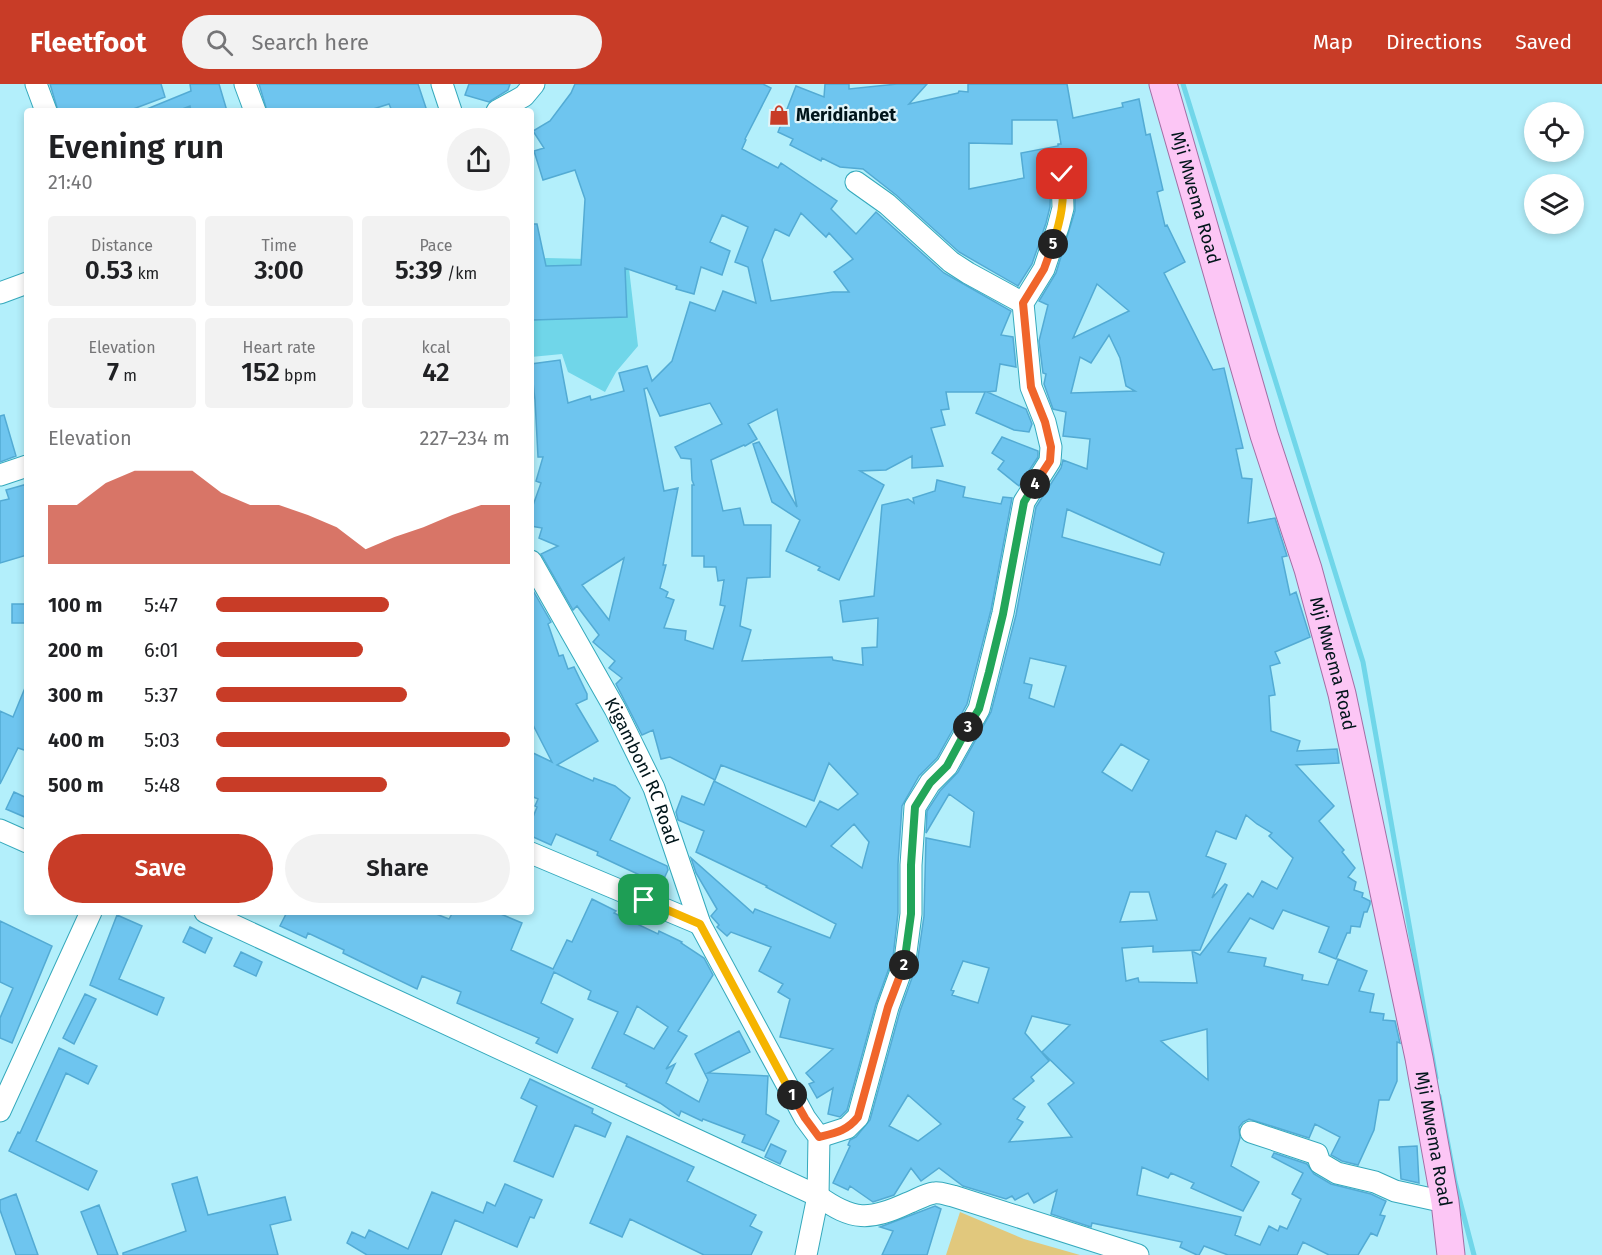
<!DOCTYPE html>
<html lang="en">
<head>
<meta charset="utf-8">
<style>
	body { margin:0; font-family:"Fira Sans",sans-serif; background:#f2f2f2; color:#202124; height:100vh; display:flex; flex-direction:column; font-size:22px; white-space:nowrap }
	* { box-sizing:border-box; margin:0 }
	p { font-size:20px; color:#757577 }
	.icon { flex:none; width:33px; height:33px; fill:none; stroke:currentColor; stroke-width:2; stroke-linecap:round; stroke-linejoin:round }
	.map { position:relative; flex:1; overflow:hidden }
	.panel { position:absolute; left:24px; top:24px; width:510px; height:807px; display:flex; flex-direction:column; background:#fff; border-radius:6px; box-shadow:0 3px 9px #0003 }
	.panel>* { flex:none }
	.tools { position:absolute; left:1524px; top:18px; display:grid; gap:12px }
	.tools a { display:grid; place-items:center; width:60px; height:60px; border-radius:50%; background:#fff; box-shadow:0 3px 9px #0003; font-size:30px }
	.pin { position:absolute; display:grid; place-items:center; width:51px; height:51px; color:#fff; margin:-26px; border-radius:12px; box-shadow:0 3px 9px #0006 }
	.km { position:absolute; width:30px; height:30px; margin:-15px; border-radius:50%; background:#222; color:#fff; font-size:16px; line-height:30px; text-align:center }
	.round { display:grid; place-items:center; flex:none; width:63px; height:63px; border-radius:32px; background:#f2f2f2 }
	.summary { display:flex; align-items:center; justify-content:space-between; height:102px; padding:0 24px }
	h1 { font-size:33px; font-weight:600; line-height:45px }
	.figures { display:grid; grid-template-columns:repeat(3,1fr); gap:9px; height:102px; padding:6px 24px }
	.figures div { display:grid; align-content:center; border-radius:6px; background:#f2f2f2; text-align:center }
	.figures b { font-size:26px; font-weight:600 }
	.figures small { font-size:16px; font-weight:400 }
	.figures p { font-size:16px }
	.chart { height:168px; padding:12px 24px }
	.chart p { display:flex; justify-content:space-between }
	.chart svg { width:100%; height:108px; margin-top:6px; fill:#c83c27; opacity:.7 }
	.primary-button { display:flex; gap:12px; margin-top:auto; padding:12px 24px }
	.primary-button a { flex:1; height:69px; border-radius:36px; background:#c83c27; color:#fff; font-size:24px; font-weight:600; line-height:69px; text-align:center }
	.primary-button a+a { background:#f2f2f2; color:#202124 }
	ul { padding:0 24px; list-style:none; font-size:20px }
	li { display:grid; grid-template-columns:96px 72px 1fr; align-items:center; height:45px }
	li i { height:15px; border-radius:8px; background:#c83c27 }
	header { display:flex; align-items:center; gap:36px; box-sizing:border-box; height:84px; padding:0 30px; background:#c83c27; color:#fff }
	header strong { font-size:28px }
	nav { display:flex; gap:33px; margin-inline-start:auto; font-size:21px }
	.search { width:420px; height:54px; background:#f2f2f2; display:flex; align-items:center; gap:15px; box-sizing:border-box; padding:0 21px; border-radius:33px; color:#757577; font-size:22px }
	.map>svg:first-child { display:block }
</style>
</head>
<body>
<header>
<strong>Fleetfoot</strong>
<div class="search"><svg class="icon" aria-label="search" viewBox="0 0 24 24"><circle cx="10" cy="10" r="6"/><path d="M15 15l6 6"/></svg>Search here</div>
<nav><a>Map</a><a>Directions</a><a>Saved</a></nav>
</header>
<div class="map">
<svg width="1602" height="1171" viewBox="0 0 1602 1171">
	<rect width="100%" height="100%" fill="#b3effb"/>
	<path fill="#e1c87d" d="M960,1128l64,27 56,16h-134z"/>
	<path fill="#70d6e9" d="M546,174l82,2 10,86 -22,26 -11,20 -37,-20 -6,-18 -31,3v-93z"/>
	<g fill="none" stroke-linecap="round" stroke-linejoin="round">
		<path stroke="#70d6e9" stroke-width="5" d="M1183,0l180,578 73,416
			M1439,1012l16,86 19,73"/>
	</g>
	<path fill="#6ec5ef" stroke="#53abd4" stroke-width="1.5" fill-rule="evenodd" d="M50,0h111l4,13 -37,14h-70z
		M190,0h29l8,27h-36l-1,-5 -13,5h-35l49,-20z
		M259,0h159l9,27h-35l-3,-7 -22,7h-100z
		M469,0h41l-2,6 -19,12 -24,-7z
		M575,0h188l8,4 -26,51 1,1 -4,9 36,19 3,-5 56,38 -6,8 25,25 20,-22 68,61 67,38 -10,24 12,2 3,30 -16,-3 -4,27 -9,1 39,17 6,15 -3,8 -15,-2 -38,-17 9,-21h-39l3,17 -8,1 4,15 -14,3 12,38 -31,2v-12l-26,14 -26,1 24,14 -45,95 -21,-10 2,-3 -34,-16 14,-31 -28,-18 -19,-58 6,-2 38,65 -20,-98 -29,15 9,15 -12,7 -1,-1 -33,15 12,51 17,-3 4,17h27l-1,52 -23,1 -7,48 11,4 -9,31 90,-4 1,3 30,5 -1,-17 15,-1 1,-29 -35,4 -3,-21 34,-5 8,-91 26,-6 6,4 -1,-5 22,-7 2,-11 28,7 -2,10 38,7 2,-7 9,1 -21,112 -24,94 -30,54 -18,18 -17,30 -4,58v49l-5,44 -17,47 -29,106 -7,7 -12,-3 5,-26 -16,10 -8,-14 5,-2 -8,-9 27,-24 -53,-12 10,-38 -12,-7 5,-8 -24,-13 12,-24 -40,-15 -4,4 -10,-9 2,-2 -8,-9 6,-7 -21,-36 -5,-15 62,55 2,-4 75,29 6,-14 -70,-37 1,-1 -71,-34 8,-21 -26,-11 -2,-8 6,-16 22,9 10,-24 92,46 14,-26 18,9 20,-16 -29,-31 -15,38 -93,-36 -6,15 -45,-23 -9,2 -8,-29 -11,5 -26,-51 6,-6 -13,-10 6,-7 -22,-19 6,-7 -22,-29 -4,4 -32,-56 17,-8 -19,-8 3,-10 -11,-2v-15l10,-28 -5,-2 7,-24h-5l-3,-57 -4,-36 29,-4 8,43 22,-7 1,4 33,-9 -5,-18 28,-7 5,15 20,-20 18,-59 25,9 8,-20 33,12 -8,-36 -13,-5 13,-35 -26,-12 -12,27 20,9 -8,24 -21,-8 -7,27 -18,-5 1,-3 -52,-18 2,49 -94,3 -2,-96h6l9,42 35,-1 4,-66 -10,-29 -32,10 -9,-29 10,-3 -11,-17 17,-10 21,-28zM801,129l25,24 3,-4 24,26 -19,13 15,20h-16l-62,9 -9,-41 13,-31 14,7zM647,304l13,28 50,-13 12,21 -47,23 6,11 10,1 1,21 2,5h-2v71h12v11h12l2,14 6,-1 -4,25 5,1 -12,43 -28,-9 1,-9 -22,-3 10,-28 -8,-3 2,-5 -8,-4 6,-23h-3l15,-77 -14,3 -20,-102zM624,474l-15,62 -27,-35zM854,740l15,18 -7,26 -31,-22z
		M825,0h24v5l48,-5h30l-18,20 49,-11 1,-2 9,1v-8h99l6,34 50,-11 -1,-4 17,-4 7,36 4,-1 13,56 -6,2 8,34 2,-1 18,37 -21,11 49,97 11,-2 19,80 -7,1 6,29 10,1 -4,44 27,-5 12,38 -5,1 8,38 6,-3 14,45 -35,15 5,11 -10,3 5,29 -6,1 2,35 29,10 -3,10 40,-2 2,14 -43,2 38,41 -15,15 25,29 -2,2 13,16 -7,9 8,5 -2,8 9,3 -1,4 8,4v3l-3,8h-3l-4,15 -9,-1 -1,7h-3l-11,26 -17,-7 10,-25 -46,-17 -10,19 -23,-11 -22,34 38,6 -2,8 39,9 -1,5 26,5 10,-26 29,12 -8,20 15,3 -4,18 14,2 -1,6 12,1 5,22 -3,-1v39l-8,19h-10l-5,30 -16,35 -16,-4 -11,-6 9,-18 -25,-13 -6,14 -60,-19 -6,3 -4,5 1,11 -9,28 28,16 -16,29 -52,-23 3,-5 -23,-10 -3,5 -26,-11 -5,28 104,22 -6,18 25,10 9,-19 9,5 2,-5 7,3 14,-30 -9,-5 11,-21 -31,-16 2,-4 33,11 7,10 17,10 40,10 15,7 -6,14 5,1 -8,20 -6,-3 -13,22h-29l-26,-13 -6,13h-69l-24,-9 -5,9h-2l-17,-8 2,-5 -90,-19 -1,4 -40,-13 6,-24 -23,13 -6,-10 -13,7 -3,-4 -6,3 -43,-13 -24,-18 -18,13 -10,-13 -17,27 -21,7 -23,-16 -2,4 -15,-7 17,-37 -2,-1 2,-5 6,-3 14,-17 30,-109 17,-47 7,-48 2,-78 44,9 4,-35 -25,-18 -23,39 1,-22 13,-20 18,-19 33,-60 25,-97 20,-108 25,-39 2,-8 24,9 3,-30 -27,-3 3,-24 -13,-3 -9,-25 2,-10 -3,-1 -4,-32 9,-36 -9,-4 17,-28 19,-62v-37l-3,-7 -4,-4 -7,-2 -6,3 -4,4 -1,39 -4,16 -14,41 -14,22 -59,-34 -63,-57 -33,-26 -23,-2 -18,-9 -1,3 -31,-16 3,-6 -15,-7 18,-46 28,11zM1012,36h45l4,24h-3v2l-37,7 3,25 -55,11v-46l43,1zM1097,200l32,27 -56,27zM1109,251l11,23 6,28 9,5 -64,2 9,-36 11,6zM1067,425l97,44 -4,12 -98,-28zM1030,574l36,8 -12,41 -25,-9 3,-13 -8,-2zM1121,660l28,16 -17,31 -30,-19zM1246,731l11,9 15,9 -3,3 24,22 -16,31 -15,-8 -9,16 -5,-4 -48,62 -8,-4 5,32 -58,-1 -1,-4 -12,3 -4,-33 31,-2v6l47,-2 27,-65 -2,-1 -13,14 14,-34 -20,-8 10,-25 20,8zM1130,808h19l8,28 -37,2zM963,877l26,7 -11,35 -26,-8 2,-4 -3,-1zM1032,932l38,9 -28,27 32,31 -26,21 24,33 -63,5 14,-20 -6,-3 8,-12 -12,-8 21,-18 -3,-4 18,-16 -24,-28zM1207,945l1,51 -47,-39zM908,1011l33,29 -23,17 -29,-15z
		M4,331l12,41 -16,6v-46z
		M1002,353l36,14v6l-19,29 -21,-17 6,-8 -12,-8z
		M27,400v71l-27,8v-62l9,-2 -3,-9z
		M531,503l20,35 -3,2 11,32 4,-1 5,14 6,-2 13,27v5l-11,5 22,37 -41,24 36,16 1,-3 21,8 15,12 -20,42 57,26 1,4 -7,15 -64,-30 1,-3 -42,-18 -5,11 -20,-9v-14l6,-15 -2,-1 3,-7 -7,-3v-44l21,10 -21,-41z
		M12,520h14v19h-14z
		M27,599v68l-9,-3 -18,36v-73l13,6z
		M14,708l13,6v20l-21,-9z
		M592,815l24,12 -2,2 44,21 1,-3 23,11 -1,1 23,15 9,17 -35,56 9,5 -21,33 9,-5 -9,19 33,19 9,-22 -13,-26 44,-23 11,21 -42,21 60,3 -2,38 13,7 -15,30 -22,-9 3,-7 -42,-16 -1,2 -21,-10 -2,5 -19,-13 -34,-17 1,-2 -35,-16 26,-56 -30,-13 3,-8 -37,-19 -13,31 32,16 -16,34 -21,-10 3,-5 -82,-35 4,-11 -39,-16 -5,13 -74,-36 1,-3 -36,-17 -2,5 -26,-12 7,-14h144l18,7 4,-7h43l26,11 -11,27 42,19 14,-29 5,2zM637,922l31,21 -14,22 -30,-15z
		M117,831l25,11 -23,53 45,19 -7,17 -67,-30z
		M0,837l52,25 -40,97 -12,-5v-20l13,-30 -13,-6z
		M190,843l22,11 -7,15 -22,-11z
		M241,868l21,10 -6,14 -22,-10z
		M85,910l11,5 -22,45 -11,-6z
		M59,964l38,18 -9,18 -22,-11 -30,68 61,30 -9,19 -79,-39 9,-19 2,1z
		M530,995l63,30 -1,4 19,10 -6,14 -30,-12 -22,52 -39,-16 23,-55 -16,-8z
		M627,1052l67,31 -7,14 69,34 -6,11 12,6 -11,23h-47l-74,-36 -8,18 -32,-14z
		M771,1060l15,7 -6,13 -15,-7z
		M1417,1062l2,37 -18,-4 -2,-32z
		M197,1093l11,38 77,-18 6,23 -21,5 8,30h-155v-2l63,-22 -14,-47z
		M505,1100l37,16 -8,18 -4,-1 -13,30 -62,-27 -14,35h-74l-20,-12 5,-11 13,6 4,-8 39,19 24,-57 51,21 4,-11 8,4z
		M16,1110l22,61h-22l-16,-45v-10z
		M99,1121l19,50h-20l-17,-43z
		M935,1122l6,3 -14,46h-45l11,-24 -13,-4z"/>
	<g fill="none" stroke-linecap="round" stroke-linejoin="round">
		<g stroke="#35a9bc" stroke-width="23">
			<g id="minor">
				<path d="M36,0l10,27"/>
				<path d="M245,0l10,27"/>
				<path d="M442,0l9,27"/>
				<path d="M497,27l27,-15 10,-12"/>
				<path d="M856,98l31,22 64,58 17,11 55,30"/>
				<path d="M0,209l27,-10"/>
				<path d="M0,391l27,-9"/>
				<path id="s1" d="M531,477l84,148 39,79 46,136 105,194 14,19 -1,59 -12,59"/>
				<path d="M0,746l27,12"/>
				<path d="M531,769l169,71"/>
				<path d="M205,828l613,284c35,25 51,25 90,7 8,-3 18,-9 26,-10 6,-1 13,2 19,3l185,59"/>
				<path d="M0,1027l91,-199"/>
				<path d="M1251,1048l66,22 3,9 17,10 38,9 20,9 50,11"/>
				<path d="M819,1053l28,-9 11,-11 30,-110 17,-47 6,-46v-49l4,-58 15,-24 17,-17 32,-57 24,-96 21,-111 26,-41 1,-14 -6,-25 -14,-35 -8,-84 21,-34 14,-42 5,-19 -1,-34"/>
			</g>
		</g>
		<g stroke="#a26fa4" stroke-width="29">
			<g id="major">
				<path id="s2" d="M1163,0l101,351 44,134 34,125 77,364 26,144 6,53"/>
			</g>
		</g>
		<use href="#minor" stroke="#fff" stroke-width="21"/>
		<use href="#major" stroke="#fcc6f5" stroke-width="27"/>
	</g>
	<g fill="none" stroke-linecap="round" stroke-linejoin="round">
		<g stroke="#fff" stroke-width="12">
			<path id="split-1" d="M644,816l56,24 92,171"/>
		</g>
		<g stroke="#fff" stroke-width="12">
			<path id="split-2" d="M792,1011l13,23 14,19c16,-4 28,-6 39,-20l30,-110 16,-42"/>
		</g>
		<g stroke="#fff" stroke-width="12">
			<path id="split-3" d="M904,881l7,-51v-49l4,-58 15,-24 17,-17 21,-39"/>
		</g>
		<g stroke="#fff" stroke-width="12">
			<path id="split-4" d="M968,643l11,-18 10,-37 14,-58 21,-112 11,-18"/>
		</g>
		<g stroke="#fff" stroke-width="12">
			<path id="split-5" d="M1035,400l15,-23 1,-14 -6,-25 -14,-35 -8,-84 21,-34 9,-25"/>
		</g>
		<g stroke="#fff" stroke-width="12">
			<path id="split-6" d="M1053,160c8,-26 12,-43 9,-70"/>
		</g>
		<use href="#split-1" stroke="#f5b400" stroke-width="8"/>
		<use href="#split-2" stroke="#f0652b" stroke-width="8"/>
		<use href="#split-3" stroke="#22a559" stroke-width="8"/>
		<use href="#split-4" stroke="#22a559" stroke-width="8"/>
		<use href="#split-5" stroke="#f0652b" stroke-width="8"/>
		<use href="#split-6" stroke="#f5b400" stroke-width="8"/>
	</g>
	<defs>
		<g id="shop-bare" transform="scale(1.62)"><path d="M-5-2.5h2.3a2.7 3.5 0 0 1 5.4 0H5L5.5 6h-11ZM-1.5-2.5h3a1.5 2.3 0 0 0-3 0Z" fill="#c83c27" stroke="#e1f4f8" stroke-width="2.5" paint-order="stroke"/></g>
	</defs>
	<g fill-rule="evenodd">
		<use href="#shop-bare" x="779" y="31"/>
	</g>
	<g text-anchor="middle" stroke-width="4.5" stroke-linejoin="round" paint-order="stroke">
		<g font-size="18" font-weight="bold" fill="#00151a" stroke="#e1f4f8" text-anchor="start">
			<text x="796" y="37">Meridianbet</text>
		</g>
		<g font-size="18" fill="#00151a" stroke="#e1f4f8">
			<text dy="6" stroke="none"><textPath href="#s2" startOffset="118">Mji Mwema Road</textPath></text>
			<text dy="6" stroke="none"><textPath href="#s2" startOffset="604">Mji Mwema Road</textPath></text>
			<text dy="6" stroke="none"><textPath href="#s1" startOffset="238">Kigamboni RC Road</textPath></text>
			<text dy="6" stroke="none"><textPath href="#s2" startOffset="1090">Mji Mwema Road</textPath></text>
		</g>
	</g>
</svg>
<div class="tools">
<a><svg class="icon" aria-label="locate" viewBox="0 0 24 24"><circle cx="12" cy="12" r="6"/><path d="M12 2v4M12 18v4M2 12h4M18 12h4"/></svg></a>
<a><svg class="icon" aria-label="layers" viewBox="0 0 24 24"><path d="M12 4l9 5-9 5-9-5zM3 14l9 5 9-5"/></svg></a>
</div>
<div class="pin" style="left:644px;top:816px;background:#1e9e55"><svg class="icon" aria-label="arrive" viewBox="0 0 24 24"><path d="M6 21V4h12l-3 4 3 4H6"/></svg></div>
<div class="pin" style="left:1062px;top:90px;background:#d93025"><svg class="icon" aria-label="check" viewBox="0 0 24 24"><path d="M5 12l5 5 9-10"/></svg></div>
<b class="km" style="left:792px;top:1011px">1</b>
<b class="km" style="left:904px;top:881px">2</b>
<b class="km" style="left:968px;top:643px">3</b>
<b class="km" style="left:1035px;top:400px">4</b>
<b class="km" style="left:1053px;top:160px">5</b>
<section class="panel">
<div class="summary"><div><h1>Evening run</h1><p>21:40</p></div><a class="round"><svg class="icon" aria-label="share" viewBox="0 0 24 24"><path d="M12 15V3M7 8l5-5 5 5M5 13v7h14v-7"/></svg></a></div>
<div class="figures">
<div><p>Distance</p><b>0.53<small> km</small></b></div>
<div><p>Time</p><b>3:00</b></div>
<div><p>Pace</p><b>5:39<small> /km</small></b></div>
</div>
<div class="figures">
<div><p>Elevation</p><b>7<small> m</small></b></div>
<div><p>Heart rate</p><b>152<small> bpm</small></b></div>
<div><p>kcal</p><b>42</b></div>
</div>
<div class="chart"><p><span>Elevation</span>227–234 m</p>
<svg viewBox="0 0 160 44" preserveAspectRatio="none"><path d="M0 44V20L10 20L20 11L30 6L40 6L50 6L60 15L70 20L80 20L90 24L100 29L110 38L120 33L130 29L140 24L150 20L160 20V44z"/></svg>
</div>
<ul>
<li><b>100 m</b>5:47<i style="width:59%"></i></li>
<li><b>200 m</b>6:01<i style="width:50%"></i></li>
<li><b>300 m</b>5:37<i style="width:65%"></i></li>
<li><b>400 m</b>5:03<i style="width:100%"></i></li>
<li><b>500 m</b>5:48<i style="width:58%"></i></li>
</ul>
<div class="primary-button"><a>Save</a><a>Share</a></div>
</section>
</div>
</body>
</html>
